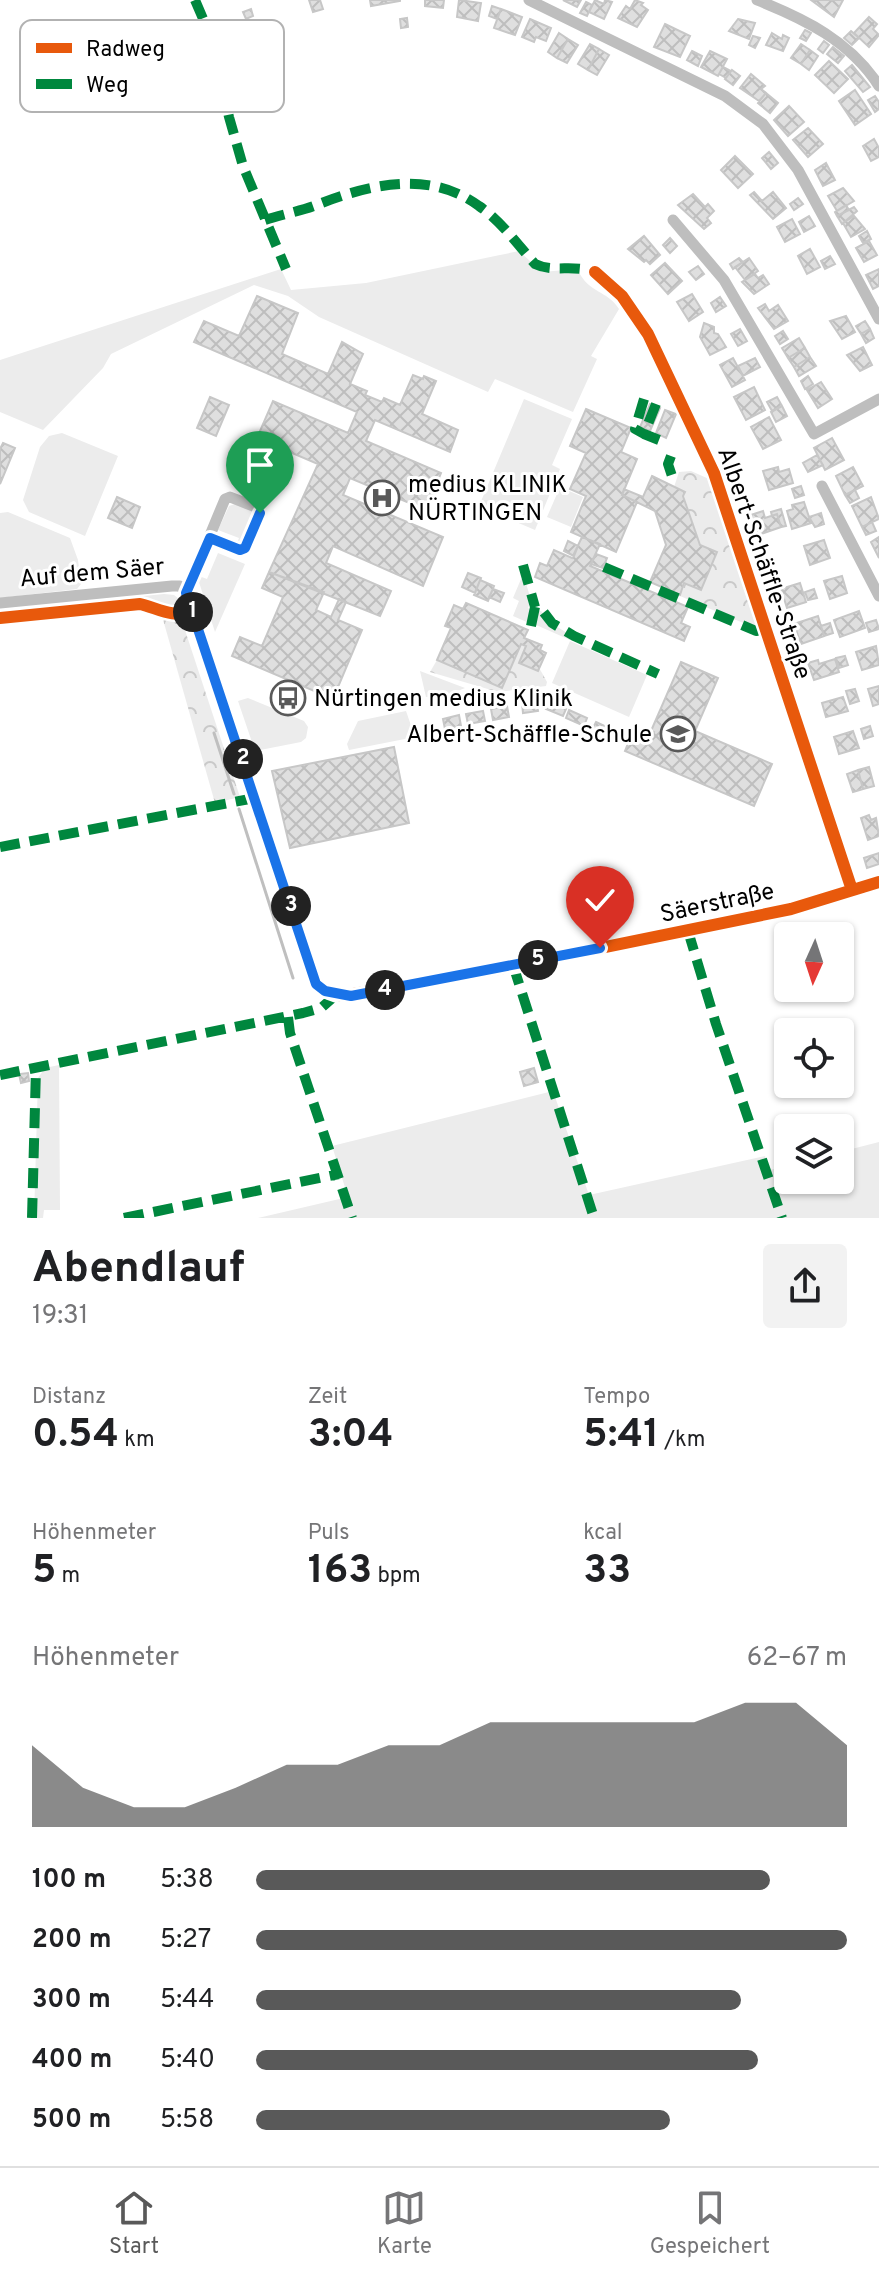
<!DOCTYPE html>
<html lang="de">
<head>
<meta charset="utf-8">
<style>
	body { margin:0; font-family:Overpass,sans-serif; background:#f2f2f2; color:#202124; height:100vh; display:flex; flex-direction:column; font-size:30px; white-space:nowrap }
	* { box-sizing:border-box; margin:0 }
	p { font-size:26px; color:#757577 }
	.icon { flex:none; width:44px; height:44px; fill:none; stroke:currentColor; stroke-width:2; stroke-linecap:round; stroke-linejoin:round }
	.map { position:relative; height:1218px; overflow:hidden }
	.sheet { display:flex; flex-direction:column; background:#fff; flex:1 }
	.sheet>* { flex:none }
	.needle { width:52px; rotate:183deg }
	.buttons { position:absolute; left:774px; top:922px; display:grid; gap:16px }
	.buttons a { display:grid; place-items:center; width:80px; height:80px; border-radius:8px; background:#fff; box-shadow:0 2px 6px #0004; font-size:40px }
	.pin { position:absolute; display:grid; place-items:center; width:68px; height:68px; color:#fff; margin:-82px -34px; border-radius:50% 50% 50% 0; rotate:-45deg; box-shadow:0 0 8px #0007 }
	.pin .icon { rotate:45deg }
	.km { position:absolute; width:40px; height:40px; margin:-20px; border-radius:50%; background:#222; color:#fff; font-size:22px; line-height:40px; text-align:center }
	.round { display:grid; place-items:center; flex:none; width:84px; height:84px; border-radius:8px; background:#f2f2f2 }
	.head { display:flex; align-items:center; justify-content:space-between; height:136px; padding:0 32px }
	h1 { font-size:44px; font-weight:700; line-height:60px }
	.metrics { display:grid; grid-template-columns:repeat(3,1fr); gap:12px; height:136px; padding:8px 32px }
	.metrics div { display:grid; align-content:center }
	.metrics b { font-size:40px; font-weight:700 }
	.metrics small { font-size:22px; font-weight:400 }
	.metrics p { font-size:22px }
	.chart { height:224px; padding:16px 32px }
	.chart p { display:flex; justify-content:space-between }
	.chart svg { width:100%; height:144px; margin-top:8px; fill:#595959; opacity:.7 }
	ul { padding:0 32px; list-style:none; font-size:26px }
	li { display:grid; grid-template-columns:128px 96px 1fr; align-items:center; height:60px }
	li i { height:20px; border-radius:10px; background:#595959 }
	.tabs { display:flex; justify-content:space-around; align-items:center; height:112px; border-top:2px solid #e0e0e0; background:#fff; font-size:22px; color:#757577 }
	.tabs a { display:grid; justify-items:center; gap:4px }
	.tabs .current { color:#595959 }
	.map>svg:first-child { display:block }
</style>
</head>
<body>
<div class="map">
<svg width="879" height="1218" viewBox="0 0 879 1218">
	<defs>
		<pattern id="forest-crowns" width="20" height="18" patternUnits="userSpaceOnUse" patternTransform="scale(2)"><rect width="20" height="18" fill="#ececec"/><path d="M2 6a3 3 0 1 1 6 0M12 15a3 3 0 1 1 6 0" fill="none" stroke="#c9c9c9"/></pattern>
		<pattern id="building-cross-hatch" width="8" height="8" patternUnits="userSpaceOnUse" patternTransform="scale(2)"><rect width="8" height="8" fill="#dfdfdf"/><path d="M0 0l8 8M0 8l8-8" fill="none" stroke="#bebebe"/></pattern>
	</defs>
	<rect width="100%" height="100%" fill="#fff"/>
	<path fill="#ececec" d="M519,251l23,21 35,-3c13,26 29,20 42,40l-28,47 6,3 -24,53 -78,-33 -7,13 -169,-75 -31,-21 -34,-11 -143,69 -8,14 -60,62 -43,-18v-52l281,-91 10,21 75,-7z
		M524,399l48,20 -20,46 8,4 -25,61 -56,-24z
		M62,433l56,23 -33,80 -56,-24 -6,-12 17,-53 9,-11z
		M560,487l23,10 -12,30 -24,-10z
		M235,504l18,7 2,7 -12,26 -7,2 3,-8 -21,-8 11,-24z
		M8,512l62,26 8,22 3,24 -4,5 -77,9v-85z
		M218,553l27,11 -30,68 -17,-53 1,-3 8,3z
		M521,579l4,1 6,20 -3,8 4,3 -3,12 -16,-7 6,-15 -6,-3z
		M164,594l10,1 10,8 -1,6 -7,3 -24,-10 -14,-1 -138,14v-5z
		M536,611h5l10,12 21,13 -2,4 -36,-16z
		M570,641l77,34 -18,42 -77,-34z
		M420,671l45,17 -17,7 -22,2z
		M248,698l56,23 4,6 -2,11 -5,4 -46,9 -17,-50z
		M406,711l9,26 -66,13 -2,-6 11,-23z
		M59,1065l1,145h-16l-1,8h-9l4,-140 7,-10z
		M553,1091l36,104 176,-39 5,14 18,-5v15h52v-28l39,-10v76h-621l90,-21 -16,-51z"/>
	<path fill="url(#forest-crowns)" d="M691,471l18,8 49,147 -10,-1 -68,-29 5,-13 16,7 16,-37 -17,-8 -16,-49 1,-4 -11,-5 5,-15z
		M162,616l19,2 59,179 -25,6z
		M521,644l5,2c7,13 15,24 21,36l-1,4 -48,6 -68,-20 7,-12 65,28z"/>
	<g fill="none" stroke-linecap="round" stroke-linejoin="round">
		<path stroke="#bfbfbf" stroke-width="3" d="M214,733l20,61
			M239,809l54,169"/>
	</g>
	<path fill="url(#building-cross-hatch)" stroke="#c7c7c7" stroke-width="2" d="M309,0h11l3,9 -10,3z
		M370,0h30v1l-29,5z
		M425,0h19l-1,8 -18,-2z
		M459,0l22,3 -3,18 -21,-4z
		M563,0h18l-4,7z
		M595,0l9,4 1,-4 7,2 -8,17 -15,-7z
		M635,0l8,3 -2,2 7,5 -11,17 -19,-9 8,-12 4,3z
		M811,0h32l-9,17z
		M586,2l6,3 -5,11 -7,-3z
		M492,6l9,3 -4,10 -8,-3z
		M251,9l2,7 -7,3 -3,-7z
		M501,9l21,8 -7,18 -21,-7z
		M869,17l8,7 -4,5 6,6 -10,12 -15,-14z
		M407,18l1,9 -7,1 -1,-9z
		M530,19l21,9 -5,13 -10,-4 -2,5 -12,-5z
		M738,19l17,4 -6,16 -20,-8z
		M665,24l25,12 -10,21 -26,-10z
		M805,30l6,3 -5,8 -6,-3z
		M851,31l8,7 -7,7 -8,-7z
		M559,33l9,6 -11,19 -9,-6z
		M772,33l10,6 1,-4 6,3 -6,13 -17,-6z
		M753,36l7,2 -5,10 -6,-3z
		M568,39l10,6 -11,18 -10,-5z
		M824,41l5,4 -6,8 -5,-4z
		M590,44l9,5 -11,21 -10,-6z
		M801,44l9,6 -9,14 -10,-6z
		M833,47l11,9 -6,7 -11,-9z
		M599,49l10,6 -12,20 -9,-5z
		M810,50l8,6 -9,14 -8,-6z
		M692,51l10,5 -4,10 -11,-6z
		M710,51l17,8 -9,17 -17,-9z
		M829,61l19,18 -14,14 -19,-18z
		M852,65l18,22 -7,5 -18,-21z
		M723,67l8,4 -5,7 -7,-4z
		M732,70l8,6 -7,9 -8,-6z
		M751,74l14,12 -4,3 5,4 -7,8 -19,-13z
		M855,90l16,24 -16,11 -16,-24z
		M766,93l12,10 -8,10 -12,-10z
		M875,96l4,6v7l-4,3 -7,-12z
		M789,106l15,16 -16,14 -14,-16z
		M808,128l15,16 -15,13 -15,-17z
		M874,139l5,9v9l-8,4 -8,-15z
		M769,152l9,11 -7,6 -9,-11z
		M735,156l18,18 -15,14 -17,-18z
		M826,163l9,17 -12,6 -8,-16z
		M843,188l11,13 -17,10 -9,-15z
		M754,192l8,9 11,-9 13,16 -13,11 -23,-24z
		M693,194l12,13 3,-3 6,7 -7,7 4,5 -7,6 -26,-24z
		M798,198l5,6 -9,6 -4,-6z
		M846,205l3,5 -12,6 -2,-4z
		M854,207l3,4 -15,13 -5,-8z
		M809,216l6,10 -11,6 -5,-10z
		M854,216l11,13 -14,8 -8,-14z
		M792,219l8,15 -15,8 -8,-15z
		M867,231l4,8 -8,4 -4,-7z
		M644,236l16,19 -10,9 -4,-4 -2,2 -16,-13z
		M670,238l7,8 -7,7 -7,-8z
		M869,241l8,14 -13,7 -8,-14z
		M810,249l10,18 -13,7 -9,-18z
		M830,256l5,8 -10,5 -4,-8z
		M739,258l4,4 -10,7 -3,-5z
		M749,258l9,13 -13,9 -10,-13z
		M665,263l17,18 -14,13 -17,-19z
		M698,266l6,8 -8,6 -7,-8z
		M879,269v17l-6,3 -7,-14z
		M755,274l3,4 5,-3 6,9 -15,10 -12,-12z
		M692,294l11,18 -14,9 -12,-19z
		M257,296l41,17 -16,41 46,20 14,-32 21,12 -13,30 17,7 -2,4 17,7 2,-4 16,7 13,-30 10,4 1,-3 12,5 -14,33 36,16 -8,22 -75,-32 -9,21 75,32 -15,37 -76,-32 -7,17 100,42 -20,49 -90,-40 -7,17 65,28 -11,25 -111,-44 49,-108 -61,-26 16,-37 75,32 9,-21 -163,-70 10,-21 35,15z
		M720,297l6,9 -10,6 -5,-9z
		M765,304l4,7 9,-6 10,16 -14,8 -16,-21z
		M846,316l9,16 -13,7 -12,-18z
		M865,321l5,8 -9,5 -5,-8z
		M704,323l10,4v6l4,1 8,13 -16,8 -10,-18z
		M740,329l7,12 -9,5 -7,-12z
		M870,329l4,9 -8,5 -5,-9z
		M783,331l5,8 -8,5 -5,-8z
		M799,338l6,10 -17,10 -6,-10z
		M863,347l9,18 -12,6 -13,-16z
		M805,348l5,9 -16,10 -6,-9z
		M810,357l6,9 -17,10 -5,-9z
		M733,358l12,22 -13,7 -12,-22z
		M755,358l5,9 -17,9 -5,-10z
		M808,376l5,8 -8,5 -4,-8z
		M821,382l11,17 -14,9 -11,-18z
		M754,387l11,23 -19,10 -12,-23z
		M210,397l19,8 -13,31 -19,-8z
		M777,397l5,9 -10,5 -5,-9z
		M650,404l10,4 -10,23 -10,-4z
		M782,406l5,10 -11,6 -5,-10z
		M586,409l45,19 -10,24 16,7 -15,36 15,7 -21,50 -45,-20 15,-36 -16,-7 16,-36 -16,-7z
		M665,410l11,4 -10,24 -10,-5z
		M769,417l12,23 -18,9 -12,-22z
		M832,438l12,22 -19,10 -11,-22z
		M3,443l12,5 -15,36v-35z
		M817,455l6,10 -15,7 -5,-9z
		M778,467l1,5 10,-3 4,14 -24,7 -6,-19z
		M853,467l10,19 -18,9 -9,-19z
		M652,476l33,16 -2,4 17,49 17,7 -16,38 -17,-7 -4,12 -30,-13 16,-37 -11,-34 -33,-16 2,-6 19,8z
		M801,486l3,9 -9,3 -3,-9z
		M855,490l4,8 -9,5 -5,-8z
		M117,497l23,10 -8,21 -24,-10z
		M871,497l8,22 -17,8 -10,-21z
		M804,502l7,21 -19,6 -5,-18 6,-2 -1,-4z
		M781,509l5,17 -5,1 -4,-13 -5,2 -1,-4z
		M763,511l2,7 12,-4 4,13 -23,8 -7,-20z
		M821,513l3,11 -9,3 -6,-10z
		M872,522l4,9 -10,4 -4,-8z
		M582,537l18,7 -10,22 98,41 -7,16 9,4 -6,14 -149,-64 5,-14 7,3 7,-16 18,8z
		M879,537v21l-8,-16z
		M824,540l6,18 -20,7 -6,-19z
		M568,541l10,5 -4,10 -10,-5z
		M596,554l11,4 -4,10 -12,-4z
		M269,572l55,20 -8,18 15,7 8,-18 7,3 -8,18 24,10 -29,69 -101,-43 8,-19 22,9 21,-49 -21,-9z
		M468,573l13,5 -6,15 -13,-6z
		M842,576l5,17 -17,6 -6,-18z
		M480,580l14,6 -6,15 -14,-6z
		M800,583l6,19 -19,6 -6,-19z
		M493,589l11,4 -4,9 -11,-5z
		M814,589l3,9 -9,2 -3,-8z
		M466,603l62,27 -4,8 18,7 -2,5 6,3 -8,18 -19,-8 7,-17 -5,-2 -19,44 -65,-28 14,-32 -6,-2 9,-21 9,4z
		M859,611l6,17 -25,9 -6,-17z
		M818,616l6,20 -23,8 -7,-20z
		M876,620l3,9 -10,3 -3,-9z
		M830,623l3,10 -9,3 -3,-10z
		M876,646l3,19 -17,5 -6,-18z
		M845,656l3,9 -9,3 -3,-10z
		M835,659l4,13 -25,8 -6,-17 10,-3 1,4z
		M681,662l37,16 -23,53 77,33 -18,42 -129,-55 6,-15 18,8 5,-12 -3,-1z
		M879,686v18l-6,2 -5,-17z
		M855,689l4,12 -9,3 -4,-13z
		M843,697l5,14 -22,6 -4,-14z
		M536,700l2,11 -15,2 -1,-10z
		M549,702l17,7 -3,7 -17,-7z
		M507,706l2,11 -16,3 -2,-11z
		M569,710l18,8 -3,8 -18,-8z
		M483,711l2,10 -17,3 -2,-10z
		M459,715l2,11 -16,3 -2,-10z
		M596,722l15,7 -2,7 -16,-8z
		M870,726l3,10 -9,3 -3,-10z
		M853,731l6,17 -20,6 -5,-17z
		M394,747l15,76 -119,25 -18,-77z
		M869,767l5,19 -11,3 -5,-19z
		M858,770l5,19 -10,3 -6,-18z
		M869,815l2,5 5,-2 3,18 -11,4 -7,-22z
		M879,853v11l-12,4 -3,-10z
		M534,1068l4,14 -14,4 -4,-14z
		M28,1073l1,8 -8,2 -2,-9z"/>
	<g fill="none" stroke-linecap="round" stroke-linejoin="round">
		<path stroke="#bebebe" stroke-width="11" d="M529,0l196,96 38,28 35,46 81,149
			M757,0c48,19 93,41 122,86
			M673,220l51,60 90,154 65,-35
			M595,272l27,24 26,38 66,139 138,417
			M822,486l57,110
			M186,593l39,-94 5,-2 28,11 2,5 -15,35 -5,2 -30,-12
			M0,603l172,-17h8l6,7 83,246 42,133 5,12 9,7 26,5 440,-87 88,-27"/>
		<path stroke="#00873e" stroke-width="10" stroke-dasharray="20 10" stroke-linecap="butt" d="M195,0l18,42 16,75 14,49 43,103
			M265,220c18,-6 37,-9 54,-16 52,-20 111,-34 160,2 22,15 39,39 56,58 18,9 38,0 60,8
			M644,399l-9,30 9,5
			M656,404l-12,30 15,6
			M671,456l-3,8 5,15
			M523,565l12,42
			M604,567l152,64 9,-2
			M531,626l4,-19 7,3 10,13 22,13 84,38
			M0,847l255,-49
			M688,931l28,93 66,194
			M513,965l81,253
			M288,1017l2,16 62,185
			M0,1075l303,-62 18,-5 16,-14
			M32,1218l4,-150
			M124,1218l215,-44"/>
		<g stroke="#fff" stroke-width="17">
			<path id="cycleway" d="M595,272l27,24 26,38 66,139 138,417
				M0,618l140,-14c20,5 31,14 53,7l76,228 42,133c6,16 15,19 31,24l156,-27 293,-60 88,-27"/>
		</g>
		<use href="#cycleway" stroke="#e8590c" stroke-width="12"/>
	</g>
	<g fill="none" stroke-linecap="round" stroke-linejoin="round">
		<g stroke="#fff" stroke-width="16">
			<path id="route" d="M260,513l-15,35 -5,2 -30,-12 -24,55 130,391 9,7 26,5 249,-48"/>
		</g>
		<use href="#route" stroke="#1a73e8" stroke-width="10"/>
	</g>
	<defs>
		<g id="hospital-ring" transform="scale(1.8)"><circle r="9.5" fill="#fff" stroke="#595959" stroke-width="1.5"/><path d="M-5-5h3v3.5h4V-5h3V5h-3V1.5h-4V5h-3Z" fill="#595959"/></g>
		<g id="bus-ring" transform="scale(1.8)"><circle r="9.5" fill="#fff" stroke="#595959" stroke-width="1.5"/><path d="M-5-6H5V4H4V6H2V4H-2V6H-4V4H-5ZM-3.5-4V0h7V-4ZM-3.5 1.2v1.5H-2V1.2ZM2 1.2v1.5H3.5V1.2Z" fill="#595959"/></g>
		<g id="school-ring" transform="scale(1.8)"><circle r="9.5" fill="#fff" stroke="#595959" stroke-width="1.5"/><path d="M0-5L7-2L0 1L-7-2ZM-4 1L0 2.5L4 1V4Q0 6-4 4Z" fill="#595959"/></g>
	</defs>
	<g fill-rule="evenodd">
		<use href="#hospital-ring" x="382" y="498"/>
		<use href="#bus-ring" x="288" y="698"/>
		<use href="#school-ring" x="678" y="734"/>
	</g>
	<g text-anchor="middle" stroke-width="6" stroke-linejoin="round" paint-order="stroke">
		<g font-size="24" fill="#000" stroke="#fff" text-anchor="start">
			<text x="408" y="492">medius KLINIK<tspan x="408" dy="28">NÜRTINGEN</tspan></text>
			<text x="314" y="706">Nürtingen medius Klinik</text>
			<text x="652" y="742" text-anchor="end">Albert-Schäffle-Schule</text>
		</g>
		<g font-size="24" fill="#000" stroke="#fff">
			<text transform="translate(765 563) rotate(71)" y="8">Albert-Schäffle-Straße</text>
			<text transform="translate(92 572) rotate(-5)" y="8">Auf dem Säer</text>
			<text transform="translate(717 902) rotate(-12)" y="8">Säerstraße</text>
		</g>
	</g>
	<rect x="20" y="20" width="264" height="92" rx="12" fill="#fff" stroke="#b2b2b2" stroke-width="2"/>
	<rect x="36" y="43" width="36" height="10" fill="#e8590c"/>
	<rect x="36" y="79" width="36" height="10" fill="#00873e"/>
	<g font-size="22" fill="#000">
		<text x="86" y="56">Radweg</text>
		<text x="86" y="92">Weg</text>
	</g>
</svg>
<div class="buttons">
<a><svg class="needle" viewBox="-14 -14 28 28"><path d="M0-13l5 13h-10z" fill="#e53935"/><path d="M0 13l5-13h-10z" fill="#757577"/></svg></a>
<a><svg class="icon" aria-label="locate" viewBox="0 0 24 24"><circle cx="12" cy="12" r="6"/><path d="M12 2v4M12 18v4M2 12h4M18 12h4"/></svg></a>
<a><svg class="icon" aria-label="layers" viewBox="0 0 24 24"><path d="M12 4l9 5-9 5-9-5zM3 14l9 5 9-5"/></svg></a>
</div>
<div class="pin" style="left:260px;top:513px;background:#1e9e55"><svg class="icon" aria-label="arrive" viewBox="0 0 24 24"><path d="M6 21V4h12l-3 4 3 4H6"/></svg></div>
<div class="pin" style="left:600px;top:948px;background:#d93025"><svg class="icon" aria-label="check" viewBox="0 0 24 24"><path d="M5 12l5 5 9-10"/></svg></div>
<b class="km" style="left:193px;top:612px">1</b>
<b class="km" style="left:243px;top:759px">2</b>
<b class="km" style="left:291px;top:906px">3</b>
<b class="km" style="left:385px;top:990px">4</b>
<b class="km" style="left:538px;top:960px">5</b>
</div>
<section class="sheet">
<div class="head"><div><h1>Abendlauf</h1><p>19:31</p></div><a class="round"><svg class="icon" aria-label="share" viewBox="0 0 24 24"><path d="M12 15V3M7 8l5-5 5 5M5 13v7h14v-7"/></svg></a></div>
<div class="metrics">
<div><p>Distanz</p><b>0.54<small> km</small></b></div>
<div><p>Zeit</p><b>3:04</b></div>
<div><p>Tempo</p><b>5:41<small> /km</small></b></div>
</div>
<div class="metrics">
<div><p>Höhenmeter</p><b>5<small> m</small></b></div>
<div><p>Puls</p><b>163<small> bpm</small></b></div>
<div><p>kcal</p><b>33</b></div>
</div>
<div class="chart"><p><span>Höhenmeter</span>62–67 m</p>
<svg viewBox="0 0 160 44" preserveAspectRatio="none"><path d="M0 44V19L10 32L20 38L30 38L40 32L50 25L60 25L70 19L80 19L90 12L100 12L110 12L120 12L130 12L140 6L150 6L160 19V44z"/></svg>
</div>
<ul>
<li><b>100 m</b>5:38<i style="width:87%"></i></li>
<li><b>200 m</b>5:27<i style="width:100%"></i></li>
<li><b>300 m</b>5:44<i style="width:82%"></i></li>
<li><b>400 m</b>5:40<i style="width:85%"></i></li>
<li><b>500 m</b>5:58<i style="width:70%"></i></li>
</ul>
</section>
<nav class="tabs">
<a class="current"><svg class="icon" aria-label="home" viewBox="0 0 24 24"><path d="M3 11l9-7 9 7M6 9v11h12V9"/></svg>Start</a>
<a><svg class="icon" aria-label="map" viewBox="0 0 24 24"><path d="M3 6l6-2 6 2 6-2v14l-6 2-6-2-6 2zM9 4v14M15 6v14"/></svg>Karte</a>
<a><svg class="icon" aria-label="saved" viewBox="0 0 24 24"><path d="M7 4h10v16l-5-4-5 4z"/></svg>Gespeichert</a>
</nav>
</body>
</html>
